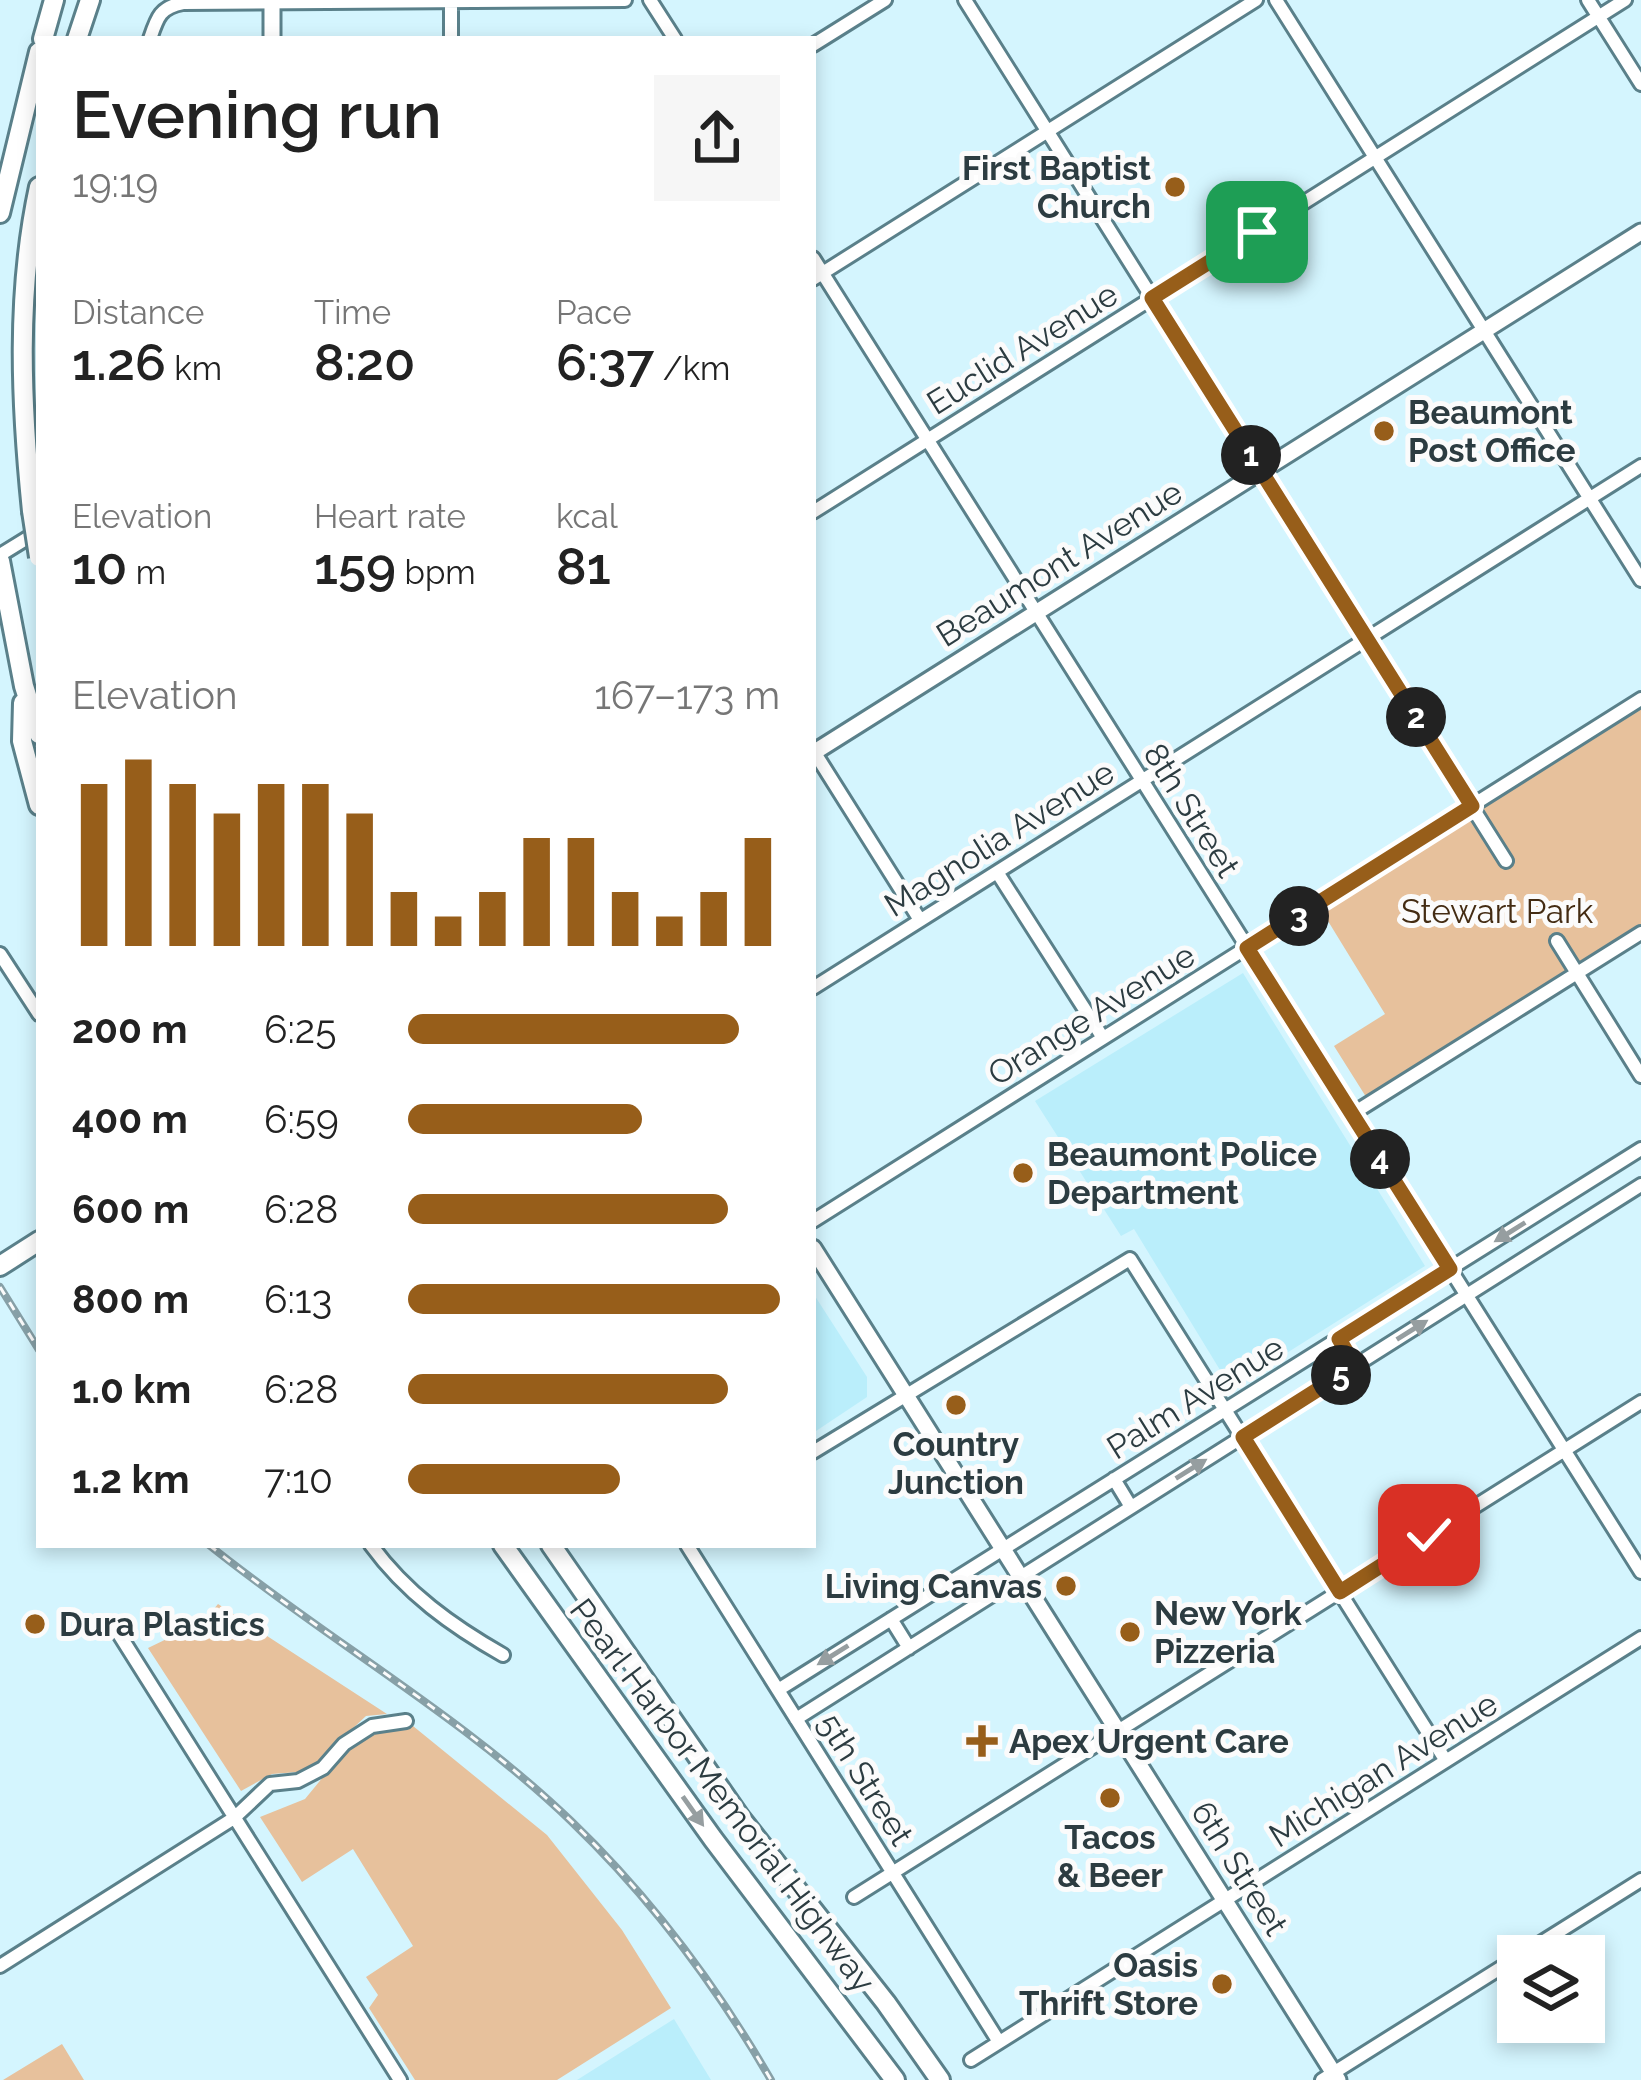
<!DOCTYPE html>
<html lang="en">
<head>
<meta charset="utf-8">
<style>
	body { margin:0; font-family:Raleway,sans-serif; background:#f6f6f6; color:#222; height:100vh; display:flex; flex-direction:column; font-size:45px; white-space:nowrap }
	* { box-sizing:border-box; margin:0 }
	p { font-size:39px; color:#767676 }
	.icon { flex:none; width:66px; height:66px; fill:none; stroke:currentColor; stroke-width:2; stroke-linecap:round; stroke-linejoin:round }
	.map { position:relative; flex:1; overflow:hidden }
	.panel { position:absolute; left:36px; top:36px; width:780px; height:1512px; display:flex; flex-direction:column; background:#fff; border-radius:0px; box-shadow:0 6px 18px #0003 }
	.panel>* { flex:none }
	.fabs { position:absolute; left:1497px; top:1935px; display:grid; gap:24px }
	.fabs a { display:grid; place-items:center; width:108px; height:108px; border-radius:0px; background:#fff; box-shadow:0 6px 18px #0003; font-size:60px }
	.pin { position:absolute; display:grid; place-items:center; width:102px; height:102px; color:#fff; margin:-51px; border-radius:24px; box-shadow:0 6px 18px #0006 }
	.km { position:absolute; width:60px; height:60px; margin:-30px; border-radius:50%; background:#222; color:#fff; font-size:33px; line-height:60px; text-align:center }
	.round { display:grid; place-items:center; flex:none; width:126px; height:126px; border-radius:0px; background:#f6f6f6 }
	.head { display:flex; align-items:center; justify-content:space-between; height:204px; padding:0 36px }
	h1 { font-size:66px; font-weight:600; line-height:90px }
	.figures { display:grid; grid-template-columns:repeat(3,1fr); gap:18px; height:204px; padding:12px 36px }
	.figures div { display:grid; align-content:center }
	.figures b { font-size:51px; font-weight:600 }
	.figures small { font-size:33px; font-weight:400 }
	.figures p { font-size:33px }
	.chart { height:336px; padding:24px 36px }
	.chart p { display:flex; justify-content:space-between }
	.chart svg { width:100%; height:216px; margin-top:12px; stroke:#975e1a; stroke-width:6 }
	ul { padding:0 36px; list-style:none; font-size:39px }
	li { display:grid; grid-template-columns:192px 144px 1fr; align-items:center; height:90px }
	li i { height:30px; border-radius:15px; background:#975e1a }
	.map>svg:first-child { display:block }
</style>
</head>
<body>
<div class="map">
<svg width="1641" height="2080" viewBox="0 0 1641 2080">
	<rect width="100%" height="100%" fill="#d4f5fe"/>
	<path fill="#baeefb" d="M1243,973l182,293 -194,122 -97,-159 -13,7 -86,-135z
		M813,1293l54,84v20l-54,36z
		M674,2019l37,61h-134z"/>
	<path fill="#e7c19c" d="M1641,705v230l-273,165 -34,-54 51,-32 -65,-106z
		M218,1604l169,110 -21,2 -49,46 -19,10 -26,2 -31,17 -93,-143 56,-27z
		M413,1726l134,109 75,95 49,78 -114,72h-142l-46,-72 9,-13 -12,-18 47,-31 -60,-97 -51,33 -42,-65 45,-18 41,-50 30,-17z
		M62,2044l22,36h-81z"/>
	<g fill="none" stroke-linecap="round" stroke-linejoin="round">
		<g stroke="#5a808a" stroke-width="18">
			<path id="minor" d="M650,0l25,39
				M965,0l541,861
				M1276,0l365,580
				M1588,0l53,84
				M150,39c7,-21 10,-32 33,-36l442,-3
				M451,39v-39
				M813,45l72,-45
				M813,258l828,1314
				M813,279l443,-279
				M813,512l812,-512
				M0,555l39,-24
				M813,750l107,170
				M997,872l106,166
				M1557,941l84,135
				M0,954l39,60
				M813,988l828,-522
				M1352,1114l289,-181
				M813,1221l828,-522
				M813,1452l317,-193 316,502
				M1114,1479l17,28
				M371,1545c35,48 81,81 132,110
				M687,1545l312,497
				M891,1619l18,29
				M119,1634l281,446
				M778,1690l863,-541
				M796,1719l845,-534
				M854,1897l787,-495
				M1520,1956l121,-76
				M0,1966l234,-148 36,-34 28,-3 25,-13 21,-24 28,-18 34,-5
				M971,2060l670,-422
				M1322,2080l196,-123"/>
		</g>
		<g stroke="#5a808a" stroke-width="21">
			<path id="major" d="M272,39v-39
				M813,753l828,-521
				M813,1248l525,832"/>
		</g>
		<g stroke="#5a808a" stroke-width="24">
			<path id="highway" d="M43,39l11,-39
				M77,39l13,-39
				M0,213l39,-161
				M32,511c-11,-108 -16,-217 7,-324
				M0,561l24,125 15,48
				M23,703l-1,38 17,64
				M0,1266l39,-25
				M503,1545l210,294 182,241
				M551,1545l190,274 145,184 54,77"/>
		</g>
		<use href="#minor" stroke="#fff" stroke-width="12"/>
		<use href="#major" stroke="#fff" stroke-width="15"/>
		<use href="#highway" stroke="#fff" stroke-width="18"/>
		<g stroke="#87a0a7" stroke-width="8">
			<path id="rail" d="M0,1287l39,63
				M209,1545c118,95 253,171 362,276 79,76 145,164 200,259"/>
		</g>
		<use href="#rail" stroke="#fbfbfb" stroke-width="3" stroke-dasharray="9" stroke-linecap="butt"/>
		<g stroke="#5a808a" stroke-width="24" stroke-linecap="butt">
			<path id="highway-bridge" d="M32,511l7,46"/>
		</g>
		<use href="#highway-bridge" stroke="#fff" stroke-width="18"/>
	</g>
	<defs><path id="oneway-solid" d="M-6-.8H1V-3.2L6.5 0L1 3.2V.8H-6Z" transform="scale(3)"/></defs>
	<g fill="#969ea0">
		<use href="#oneway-solid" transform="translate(1510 1232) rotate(148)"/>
		<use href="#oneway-solid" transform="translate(1412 1330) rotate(-32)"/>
		<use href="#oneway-solid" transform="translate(1191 1469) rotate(-32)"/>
		<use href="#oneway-solid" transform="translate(833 1655) rotate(148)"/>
		<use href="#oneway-solid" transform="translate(693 1811) rotate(55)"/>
	</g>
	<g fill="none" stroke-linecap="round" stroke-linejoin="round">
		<g stroke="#fff" stroke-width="24">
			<path id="route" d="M1257,232l-105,66 320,508 -225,142 203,321 -111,70 16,27 -112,71 97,155 89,-57"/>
		</g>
		<use href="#route" stroke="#975e1a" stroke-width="15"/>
	</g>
	<g fill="#975e1a" stroke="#fbfbfb" stroke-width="4.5">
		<circle cx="1175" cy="187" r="12"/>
		<circle cx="1384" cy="431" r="12"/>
		<circle cx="1023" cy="1173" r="12"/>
		<circle cx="956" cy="1405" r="12"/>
		<circle cx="1066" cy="1586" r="12"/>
		<circle cx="35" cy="1624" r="12"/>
		<circle cx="1130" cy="1632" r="12"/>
		<path d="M976 1723h12v12h12v12h-12v12h-12v-12h-12v-12h12z"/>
		<circle cx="1110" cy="1798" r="12"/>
		<circle cx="1222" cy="1984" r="12"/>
	</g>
	<g text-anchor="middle" stroke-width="10" stroke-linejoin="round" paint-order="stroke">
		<g font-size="33" font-weight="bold" fill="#2c3c41" stroke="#fbfbfb" text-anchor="start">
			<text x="1151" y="180" text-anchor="end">First Baptist<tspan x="1151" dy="38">Church</tspan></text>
			<text x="1408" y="424">Beaumont<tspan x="1408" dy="38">Post Office</tspan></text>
			<text x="1047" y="1166">Beaumont Police<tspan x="1047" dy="38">Department</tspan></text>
			<text x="956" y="1456" text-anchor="middle">Country<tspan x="956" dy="38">Junction</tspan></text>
			<text x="1042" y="1598" text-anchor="end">Living Canvas</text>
			<text x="1154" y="1625">New York<tspan x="1154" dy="38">Pizzeria</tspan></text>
			<text x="59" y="1636">Dura Plastics</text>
			<text x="1009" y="1753">Apex Urgent Care</text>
			<text x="1110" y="1849" text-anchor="middle">Tacos<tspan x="1110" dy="38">&amp; Beer</tspan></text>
			<text x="1198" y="1977" text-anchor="end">Oasis<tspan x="1198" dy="38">Thrift Store</tspan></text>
		</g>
		<g font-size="33" fill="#2c3c41" stroke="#fbfbfb">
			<text transform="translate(1022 348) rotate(-32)" y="12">Euclid Avenue</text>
			<text transform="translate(1059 563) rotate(-32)" y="12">Beaumont Avenue</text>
			<text transform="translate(1192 810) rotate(58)" y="12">8th Street</text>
			<text transform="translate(999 838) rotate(-32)" y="12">Magnolia Avenue</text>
			<text transform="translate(1091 1014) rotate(-32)" y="12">Orange Avenue</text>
			<text transform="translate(1195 1397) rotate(-32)" y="12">Palm Avenue</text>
			<text transform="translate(1383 1769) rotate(-32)" y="12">Michigan Avenue</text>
			<text transform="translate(866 1779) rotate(58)" y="12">5th Street</text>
			<text transform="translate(723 1795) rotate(53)" y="12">Pearl Harbor Memorial Highway</text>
			<text transform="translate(1240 1868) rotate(58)" y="12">6th Street</text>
		</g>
		<g font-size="33" fill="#442c13" stroke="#fbfbfb">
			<text x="1497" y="923">Stewart Park</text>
		</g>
	</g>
</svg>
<div class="fabs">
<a><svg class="icon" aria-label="layers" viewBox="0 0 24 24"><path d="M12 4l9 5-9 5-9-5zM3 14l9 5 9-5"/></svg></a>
</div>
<div class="pin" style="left:1257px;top:232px;background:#1e9e55"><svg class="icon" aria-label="arrive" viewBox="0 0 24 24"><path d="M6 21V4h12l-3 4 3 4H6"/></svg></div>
<div class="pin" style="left:1429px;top:1535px;background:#d93025"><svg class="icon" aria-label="check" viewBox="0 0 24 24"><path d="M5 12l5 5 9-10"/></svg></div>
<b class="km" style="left:1251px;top:455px">1</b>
<b class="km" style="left:1416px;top:717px">2</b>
<b class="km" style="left:1299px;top:916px">3</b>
<b class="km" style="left:1380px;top:1159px">4</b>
<b class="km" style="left:1341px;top:1375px">5</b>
<section class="panel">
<div class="head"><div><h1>Evening run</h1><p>19:19</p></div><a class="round"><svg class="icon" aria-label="share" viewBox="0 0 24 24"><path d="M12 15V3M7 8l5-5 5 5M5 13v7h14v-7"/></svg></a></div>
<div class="figures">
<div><p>Distance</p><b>1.26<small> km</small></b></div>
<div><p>Time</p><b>8:20</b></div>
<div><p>Pace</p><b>6:37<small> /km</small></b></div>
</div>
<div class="figures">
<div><p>Elevation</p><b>10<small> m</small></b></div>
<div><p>Heart rate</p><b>159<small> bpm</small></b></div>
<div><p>kcal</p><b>81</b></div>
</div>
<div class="chart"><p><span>Elevation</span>167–173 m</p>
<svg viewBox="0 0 160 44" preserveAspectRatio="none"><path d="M5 44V11M15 44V6M25 44V11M35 44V17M45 44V11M55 44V11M65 44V17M75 44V33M85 44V38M95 44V33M105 44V22M115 44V22M125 44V33M135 44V38M145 44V33M155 44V22"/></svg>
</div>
<ul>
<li><b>200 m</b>6:25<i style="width:89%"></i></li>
<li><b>400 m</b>6:59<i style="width:63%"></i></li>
<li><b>600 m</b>6:28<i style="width:86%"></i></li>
<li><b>800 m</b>6:13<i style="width:100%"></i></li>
<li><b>1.0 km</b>6:28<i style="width:86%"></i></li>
<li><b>1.2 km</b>7:10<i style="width:57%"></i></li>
</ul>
</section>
</div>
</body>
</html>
